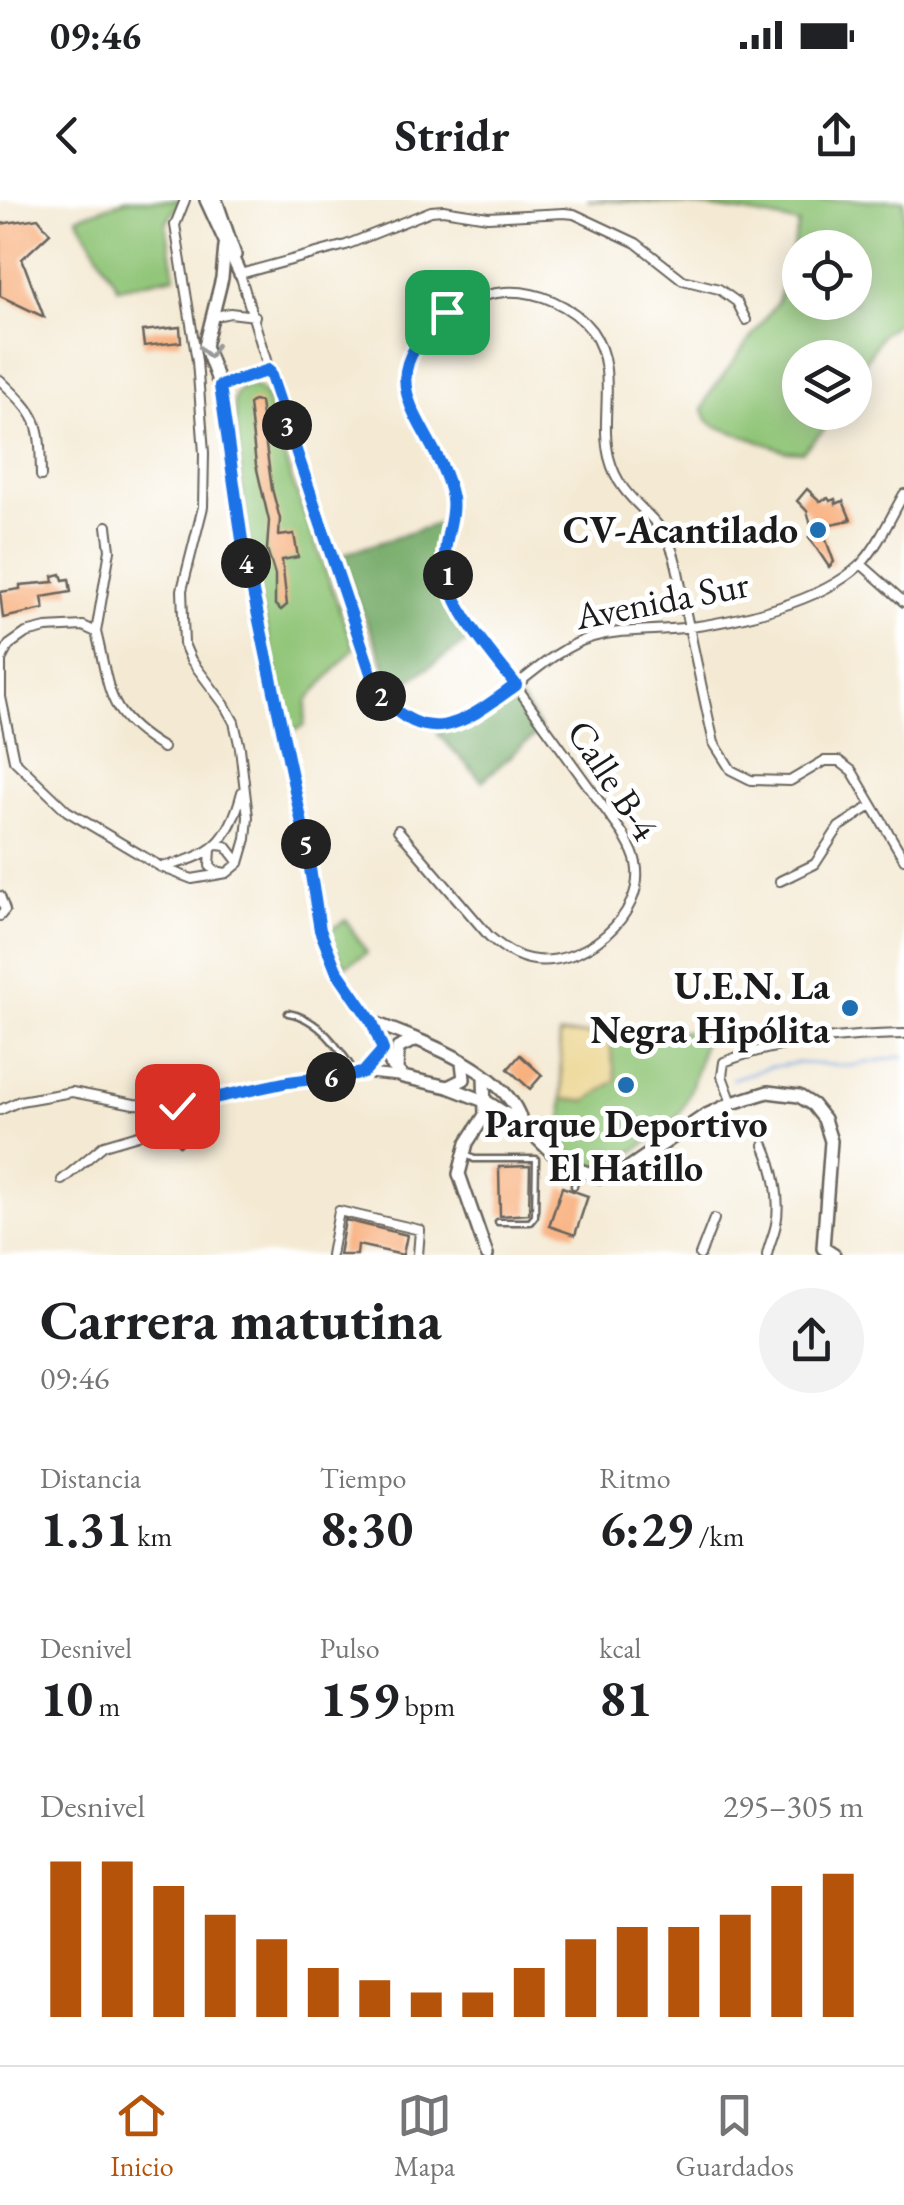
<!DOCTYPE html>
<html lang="es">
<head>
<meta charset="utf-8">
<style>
	body { margin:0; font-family:"EB Garamond",serif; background:#f2f2f2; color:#202124; height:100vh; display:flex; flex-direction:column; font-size:38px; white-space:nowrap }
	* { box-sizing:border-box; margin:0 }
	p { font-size:32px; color:#757577 }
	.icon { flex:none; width:55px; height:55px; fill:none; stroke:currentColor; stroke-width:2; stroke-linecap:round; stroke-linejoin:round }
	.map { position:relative; height:1055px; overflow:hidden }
	.drawer { display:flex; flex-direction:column; background:#fff; flex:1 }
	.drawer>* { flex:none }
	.tools { position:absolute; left:782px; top:30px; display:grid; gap:20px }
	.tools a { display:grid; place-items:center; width:90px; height:90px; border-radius:50%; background:#fff; box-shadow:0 5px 25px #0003; font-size:50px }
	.pin { position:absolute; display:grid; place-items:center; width:85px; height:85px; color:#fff; margin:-42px; border-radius:20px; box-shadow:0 5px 15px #0006 }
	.km { position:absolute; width:50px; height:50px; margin:-25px; border-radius:50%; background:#222; color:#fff; font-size:28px; line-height:50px; text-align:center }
	.round { display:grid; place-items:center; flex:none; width:105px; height:105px; border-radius:52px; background:#f2f2f2 }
	.overview { display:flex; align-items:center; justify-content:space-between; height:170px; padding:0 40px }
	h1 { font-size:55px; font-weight:700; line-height:75px }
	.figures { display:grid; grid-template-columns:repeat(3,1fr); gap:15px; height:170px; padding:10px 40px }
	.figures div { display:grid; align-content:center }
	.figures b { font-size:50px; font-weight:700 }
	.figures small { font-size:28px; font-weight:400 }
	.figures p { font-size:28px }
	.chart { height:280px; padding:20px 40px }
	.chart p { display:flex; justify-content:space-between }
	.chart svg { width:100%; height:180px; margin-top:10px; stroke:#b45309; stroke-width:6 }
	.status { display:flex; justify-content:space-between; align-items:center; height:70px; padding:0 50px; background:#fff; direction:ltr }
	.status svg { height:28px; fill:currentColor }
	header { display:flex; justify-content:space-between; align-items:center; height:130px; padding:0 40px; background:#fff; font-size:45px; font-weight:700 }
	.menu { display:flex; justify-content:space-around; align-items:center; height:140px; border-top:2px solid #e0e0e0; background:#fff; font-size:28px; color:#757577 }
	.menu a { display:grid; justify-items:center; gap:5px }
	.menu .current { color:#b45309 }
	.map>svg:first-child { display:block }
</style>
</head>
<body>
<div class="status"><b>09:46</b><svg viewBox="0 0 49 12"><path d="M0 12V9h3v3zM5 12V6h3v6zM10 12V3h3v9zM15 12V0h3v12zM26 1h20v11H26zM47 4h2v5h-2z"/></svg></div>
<header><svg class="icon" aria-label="back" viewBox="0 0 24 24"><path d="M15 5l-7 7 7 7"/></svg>Stridr<svg class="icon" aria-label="share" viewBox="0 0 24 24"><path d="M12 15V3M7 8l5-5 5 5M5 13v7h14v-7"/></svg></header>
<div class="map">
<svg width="904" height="1055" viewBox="0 0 904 1055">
	<rect width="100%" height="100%" fill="#fff"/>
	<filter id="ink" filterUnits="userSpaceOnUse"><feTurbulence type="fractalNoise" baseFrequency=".01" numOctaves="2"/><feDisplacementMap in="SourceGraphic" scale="20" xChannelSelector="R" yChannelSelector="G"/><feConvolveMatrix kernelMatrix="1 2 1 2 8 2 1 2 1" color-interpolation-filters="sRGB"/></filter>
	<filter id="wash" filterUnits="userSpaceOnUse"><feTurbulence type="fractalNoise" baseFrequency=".0048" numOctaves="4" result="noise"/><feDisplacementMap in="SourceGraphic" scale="40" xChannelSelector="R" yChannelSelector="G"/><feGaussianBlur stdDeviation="2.25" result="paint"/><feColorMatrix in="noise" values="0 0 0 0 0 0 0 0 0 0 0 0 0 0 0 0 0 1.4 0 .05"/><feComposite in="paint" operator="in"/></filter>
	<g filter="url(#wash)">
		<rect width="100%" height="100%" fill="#f4ead4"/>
		<path fill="#90c577" stroke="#56704a" stroke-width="2.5" fill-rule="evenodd" d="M126,0h54l-14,24 9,52 -57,12 -41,-71z
			M587,0h317v118l-22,16 -27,45v-21h-55v54l35,1 -11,17 -22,22 -16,-1 -71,-25 -8,-6 -4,-10 5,-14 70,-95 21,-77c-70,-18 -140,-22 -212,-24zM800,48h55v54h-55z
			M244,186l13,1 8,8 25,80 64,173 -47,53 -3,25 -14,6 -40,-173 -16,-157 2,-8z
			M346,720l21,33 -22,13 -20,-33z
			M706,831c-6,26 -11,52 -23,76 -10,19 -59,56 -82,58 -13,1 -25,-8 -36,-14l-6,-116z"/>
		<path fill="#74aa68" stroke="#486342" stroke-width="2.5" d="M443,322c-8,54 3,71 29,116l-77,52 -43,-103 -8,-33z
			M515,491l26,39 -59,51 -45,-48 26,-7z"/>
		<path fill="#eeda9e" stroke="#857b5d" stroke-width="2.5" d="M608,834l8,46 -29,21 -24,-2 -4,-64z"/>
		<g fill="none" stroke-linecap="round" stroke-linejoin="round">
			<path stroke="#74a4de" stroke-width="2.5" d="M732,879l38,-12 28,-4 53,3 53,-10"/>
		</g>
		<g id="blocks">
			<path fill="#f8ae7a" d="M38,18l12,15 -28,26 22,58 -44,-21v-72z
				M180,127l1,15 -37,4 -2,-15z
				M253,201l7,1 12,87 8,30 -1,17 15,-2 4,23 -16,3 5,45 -6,5 -6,-5v-30l-8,-26 2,-28 -13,-56 -7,-61z
				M807,289l13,12 8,-3 2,3 5,-2 1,5 7,-3 8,19 -30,6 13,36 -5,5 -20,-30 5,-2 -7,-24 -10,-10z
				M61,374l2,6 6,-1 2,13 -29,5 2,12 -41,9 -3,-26 20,-3v-4l34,-3 -1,-6z
				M520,855l22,20 -12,14 -22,-20z
				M175,914l18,20 -13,12 -17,-19z
				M530,966l-1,48 -29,2 -1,-49z
				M562,987l26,9 -13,39 -26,-9z
				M345,1020l62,15 -4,20 -45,-10 -1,10h-18z"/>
		</g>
	</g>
	<g filter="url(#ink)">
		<use href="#blocks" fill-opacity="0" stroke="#68645c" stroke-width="2.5"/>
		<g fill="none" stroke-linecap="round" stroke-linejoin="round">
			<g stroke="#68645c" stroke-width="9">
				<path id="lane" d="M288,813c31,5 52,36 68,61
					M467,955l7,4h62l-1,57 -5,6h-32
					M574,986l3,-15"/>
			</g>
			<g stroke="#68645c" stroke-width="12">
				<path id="street" d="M212,117l18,-4 25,3
					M746,120l-9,-18 -18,-13 -36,-9 -47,-37 -62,-29 -10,-1 -76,4 -45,-7 -12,1 -85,34 -106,29 29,96 110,324c81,88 138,-36 214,-57 28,-8 61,-6 90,-9 52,-6 138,-26 177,-63 18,-18 31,-49 44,-71
					M0,180c40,38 40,41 41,96
					M220,186l49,-16
					M861,364l43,38
					M96,432l14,-82 -3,-24
					M163,548c-58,-35 -52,-56 -67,-116l-13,-6 -37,2 -20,5 -17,12 -8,15v37l13,63 53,51 94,56 31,12 35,-6 12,-10 7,-24 2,-22 -8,-69 -6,-26 -10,-18 -33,-44 -7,-16 -2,-54 21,-83 1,-54 -7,-92 -22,-136 10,-25
					M398,630l91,106c11,10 25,20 40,23 51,11 118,-43 107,-96 -2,-11 -8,-20 -13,-29l-162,-224c-8,-17 -17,-38 -16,-58 2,-17 9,-35 7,-53 -5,-35 -36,-63 -44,-96 -15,-60 44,-107 97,-111 32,-2 67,13 87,39 27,39 7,84 17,126 12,48 50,54 63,93 7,18 9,40 13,59 10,45 19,90 29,134l17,27 20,10 39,1 34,-20h15l13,10 52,88
					M217,645l9,1 13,17
					M211,649l-1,17 5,5 11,2
					M161,667c51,-10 68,-25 81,-75
					M780,681l35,-17 24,-37 32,-21
					M0,696l5,14 -5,6
					M732,903l-10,-27 2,-14c53,-21 124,-27 180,-28
					M0,910l20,-9 52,-9 62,12 43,2 112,-24 74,-9 40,4
					M764,945c10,23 17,54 12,79 -2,11 -7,20 -9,31
					M62,980l42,-35 34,-10 18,-11 1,-17
					M331,1055l8,-44 81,19 -2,25
					M700,1055l14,-36"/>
			</g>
			<g stroke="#68645c" stroke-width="16">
				<path id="secondary" d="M206,0l34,74
					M216,0l19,55
					M225,46l-3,32 -17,68 15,40 22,154 63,298 15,92 16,40 36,52 19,42 12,13 45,10 39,15 35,22 43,41 35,12 24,-6 80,-55 28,-13 36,-11 31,4 14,9 11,14 7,22 -8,107 11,7
					M372,822c47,18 137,48 150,102
					M397,870l1,-22 17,-8
					M363,873l20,-23
					M484,875l1,40 -18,28 -8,31 28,81
					M448,887l16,-8 -2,-17"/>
			</g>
			<use href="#lane" stroke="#fff" stroke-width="4"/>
			<use href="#street" stroke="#fff" stroke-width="8"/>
			<use href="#secondary" stroke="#fff" stroke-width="11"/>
		</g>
		<defs><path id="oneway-chevron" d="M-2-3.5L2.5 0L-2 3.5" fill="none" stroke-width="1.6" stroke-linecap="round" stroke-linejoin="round" transform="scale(2.5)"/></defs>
		<use stroke="#999" href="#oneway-chevron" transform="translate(209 151) rotate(83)"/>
	</g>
	<g fill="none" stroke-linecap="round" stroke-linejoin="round" filter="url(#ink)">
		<g stroke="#fff" stroke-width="20">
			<path id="route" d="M177,906l111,-24 75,-9 20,-23 -11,-28 -36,-52 -16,-40 -15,-92 -63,-298 -22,-154 49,-16 109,324c54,58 87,27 138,-9 -28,-37 -68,-77 -71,-126 -1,-20 10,-41 7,-61 -15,-76 -94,-111 -5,-186"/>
		</g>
		<use href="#route" stroke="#1a73e8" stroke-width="12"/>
	</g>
	<g fill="#1f6fb2" stroke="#fff" stroke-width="4">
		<circle cx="818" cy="330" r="10"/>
		<circle cx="850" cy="808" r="10"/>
		<circle cx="626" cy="885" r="10"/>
	</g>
	<g text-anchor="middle" stroke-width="10" stroke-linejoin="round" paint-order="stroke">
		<g font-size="38" font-weight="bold" fill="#1c1c1c" stroke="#fff" text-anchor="end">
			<text x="798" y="343">CV-Acantilado</text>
			<text x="830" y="799">U.E.N. La<tspan x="830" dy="44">Negra Hipólita</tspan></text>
			<text x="626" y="937" text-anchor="middle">Parque Deportivo<tspan x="626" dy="44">El Hatillo</tspan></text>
		</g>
		<g font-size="38" fill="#1c1c1c" stroke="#fff">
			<text transform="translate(662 400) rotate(-11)" y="13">Avenida Sur</text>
			<text transform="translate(613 580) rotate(57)" y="13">Calle B-4</text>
		</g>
	</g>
</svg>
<div class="tools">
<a><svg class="icon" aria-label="locate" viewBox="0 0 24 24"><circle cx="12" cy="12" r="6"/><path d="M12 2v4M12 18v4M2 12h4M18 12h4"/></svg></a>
<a><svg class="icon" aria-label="layers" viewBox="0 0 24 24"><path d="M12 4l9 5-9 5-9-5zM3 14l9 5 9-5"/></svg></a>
</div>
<div class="pin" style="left:447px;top:112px;background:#1e9e55"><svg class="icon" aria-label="arrive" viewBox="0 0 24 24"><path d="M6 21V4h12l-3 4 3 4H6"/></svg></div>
<div class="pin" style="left:177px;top:906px;background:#d93025"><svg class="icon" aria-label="check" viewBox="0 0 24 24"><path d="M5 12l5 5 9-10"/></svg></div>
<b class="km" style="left:448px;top:375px">1</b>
<b class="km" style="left:381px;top:496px">2</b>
<b class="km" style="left:287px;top:225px">3</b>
<b class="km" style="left:246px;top:363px">4</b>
<b class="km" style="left:306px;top:644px">5</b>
<b class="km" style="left:331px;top:877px">6</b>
</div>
<section class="drawer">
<div class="overview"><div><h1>Carrera matutina</h1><p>09:46</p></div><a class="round"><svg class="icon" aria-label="share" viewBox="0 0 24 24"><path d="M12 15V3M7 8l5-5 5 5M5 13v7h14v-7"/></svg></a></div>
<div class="figures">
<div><p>Distancia</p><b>1.31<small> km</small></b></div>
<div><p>Tiempo</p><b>8:30</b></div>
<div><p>Ritmo</p><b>6:29<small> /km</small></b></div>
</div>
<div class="figures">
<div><p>Desnivel</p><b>10<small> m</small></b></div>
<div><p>Pulso</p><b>159<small> bpm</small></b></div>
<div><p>kcal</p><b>81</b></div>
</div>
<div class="chart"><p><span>Desnivel</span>295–305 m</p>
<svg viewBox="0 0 160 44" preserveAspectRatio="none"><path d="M5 44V6M15 44V6M25 44V12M35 44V19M45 44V25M55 44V32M65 44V35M75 44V38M85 44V38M95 44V32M105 44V25M115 44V22M125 44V22M135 44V19M145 44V12M155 44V9"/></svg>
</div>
</section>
<nav class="menu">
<a class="current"><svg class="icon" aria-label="home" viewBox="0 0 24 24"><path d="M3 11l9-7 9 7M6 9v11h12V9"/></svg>Inicio</a>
<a><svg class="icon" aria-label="map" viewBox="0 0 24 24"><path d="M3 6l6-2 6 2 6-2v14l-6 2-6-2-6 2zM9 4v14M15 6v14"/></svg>Mapa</a>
<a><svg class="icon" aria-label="saved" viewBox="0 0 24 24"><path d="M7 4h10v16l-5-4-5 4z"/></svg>Guardados</a>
</nav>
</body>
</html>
